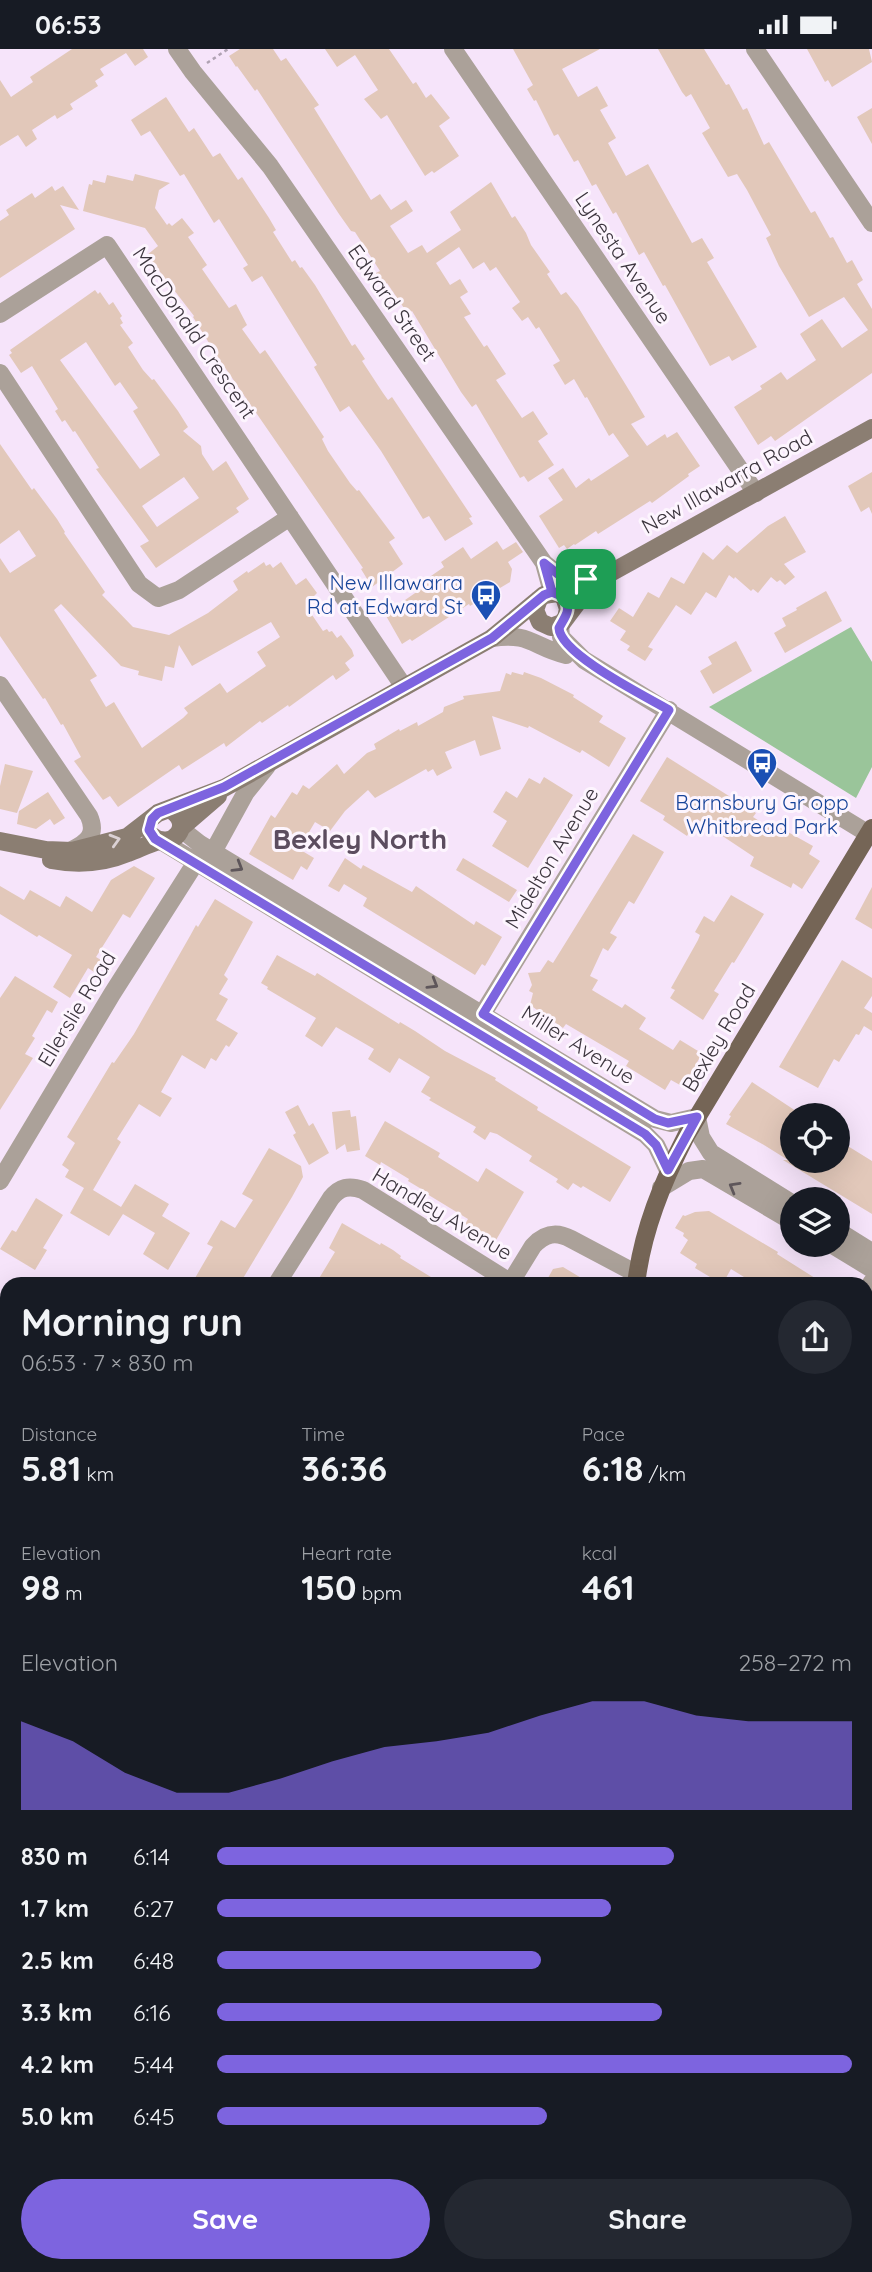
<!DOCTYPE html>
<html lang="en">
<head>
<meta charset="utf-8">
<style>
	body { margin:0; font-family:Quicksand,sans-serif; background:#242831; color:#f1f3f6; height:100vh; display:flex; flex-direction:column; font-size:26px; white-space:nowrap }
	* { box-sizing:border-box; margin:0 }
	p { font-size:23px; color:#9ea1a6 }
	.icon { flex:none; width:38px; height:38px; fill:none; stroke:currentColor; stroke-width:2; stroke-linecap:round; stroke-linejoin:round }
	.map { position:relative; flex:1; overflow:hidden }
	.sheet { position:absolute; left:0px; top:1228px; width:873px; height:996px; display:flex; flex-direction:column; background:#171b24; border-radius:21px 21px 0 0; box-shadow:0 7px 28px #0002 }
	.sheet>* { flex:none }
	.controls { position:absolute; left:780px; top:1054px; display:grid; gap:14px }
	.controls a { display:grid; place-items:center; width:70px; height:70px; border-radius:50%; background:#171b24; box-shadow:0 7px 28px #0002; font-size:35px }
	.pin { position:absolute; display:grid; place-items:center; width:60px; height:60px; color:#fff; margin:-30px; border-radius:14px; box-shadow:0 4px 10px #0006 }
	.round { display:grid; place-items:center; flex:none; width:74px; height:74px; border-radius:37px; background:#242831 }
	.headline { display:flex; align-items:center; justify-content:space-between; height:119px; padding:0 21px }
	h1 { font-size:38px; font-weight:800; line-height:52px }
	.figures { display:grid; grid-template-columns:repeat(3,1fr); gap:10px; height:119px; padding:7px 21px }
	.figures div { display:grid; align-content:center }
	.figures b { font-size:35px; font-weight:800 }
	.figures small { font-size:19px; font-weight:400 }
	.figures p { font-size:19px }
	.chart { height:196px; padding:14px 21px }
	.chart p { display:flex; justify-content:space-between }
	.chart svg { width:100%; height:126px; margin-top:7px; fill:#7d64df; opacity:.7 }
	.cta { display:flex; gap:14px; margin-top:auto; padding:14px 21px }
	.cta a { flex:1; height:80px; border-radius:42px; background:#7d64df; color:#fff; font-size:28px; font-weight:800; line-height:80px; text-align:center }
	.cta a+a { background:#242831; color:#f1f3f6 }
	ul { padding:0 21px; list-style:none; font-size:23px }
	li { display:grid; grid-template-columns:112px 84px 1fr; align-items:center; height:52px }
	li i { height:18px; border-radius:9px; background:#7d64df }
	.status { display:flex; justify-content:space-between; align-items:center; height:49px; padding:0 35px; background:#171b24; direction:ltr }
	.status svg { height:19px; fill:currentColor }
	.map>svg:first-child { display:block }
</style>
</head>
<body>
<div class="status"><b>06:53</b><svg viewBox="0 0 49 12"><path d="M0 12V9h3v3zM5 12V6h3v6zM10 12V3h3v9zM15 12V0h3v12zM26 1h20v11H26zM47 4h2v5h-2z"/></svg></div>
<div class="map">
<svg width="872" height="2223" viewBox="0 0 872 2223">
	<rect width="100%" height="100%" fill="#f6e4fa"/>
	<path fill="#9ac59a" d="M851,578l21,35v105l-16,31 -147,-91z
		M866,1349l6,3v113l-5,9z
		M0,1541l7,5v459l-7,-4z
		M872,2065v158h-264l4,-6h254v-143z
		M237,2217h292l-5,6h-279z"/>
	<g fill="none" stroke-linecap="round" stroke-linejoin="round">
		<path stroke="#339daf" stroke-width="5" d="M0,1836l7,6
			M542,2217l14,6"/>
	</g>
	<path fill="#e2c8ba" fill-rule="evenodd" d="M72,0h71l5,8 -13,9 -9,-13 -26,16 4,6 -9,6 3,5 -28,18 3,5 -16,10 -2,-4 -23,15 5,9 -11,8 -8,-12 -18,11v-66l11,17 22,-15 -3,-5z
		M240,0h33l8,12 5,-3 33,47 -5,3 57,92 9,-6 11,16 15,-10 7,11 -23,15 18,27 14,-8 5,8 34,-23 -11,-18 41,-30 21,36 3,-2 11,17 5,12 19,27 -3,2 14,21 5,-3 12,15 54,88 13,22 -14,7 16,22 18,-12 2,4 10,-6 23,34 -12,8 1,2 -37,27 -2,-2 -52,33 -2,-3 -21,14 -1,-1 -7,5 -3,-4 -5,3 -20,-32 24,-16 -15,-22 15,-10 13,20 13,-10 2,3 38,-25 -16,-23 -4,3 -22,-39 -2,1 -11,-19 -9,6 -12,-20 7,-4 -21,-34 -3,2 -8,-12 -6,4 -10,-13 8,-6 -24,-35 -6,4 -6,-9 -11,7 -14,-22 -23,16 14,22 10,-6 8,13 -8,5 11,17 -7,3 20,30 3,-2 19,29 -10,6 26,38 11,-7 15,23 -10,7 16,24 -26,17 -4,-6 -4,2 -44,-74 -4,3 -11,-15 -49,-81 -4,3 -19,-28 -2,-3 -3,2 -8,-12 4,-2 -25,-39 -4,-1 -12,-17 -82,-125 -2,2 -18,-25 -1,1 -7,-11z
		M325,0h64l24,35 3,-2 10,16 5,-4 19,24 -11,8 20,30 -25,17 -2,-2 -7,5 -38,-61 -6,4 -17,-20 14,-9 -23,-35 -18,12z
		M513,0h87l-38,20 16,28 19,-11 11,20 -8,4 16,28 -8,5 18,33 22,-12 44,79 10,-5 12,20 -7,4 50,85 -25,14 -3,-5 -19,10 -45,-81 -2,1 -19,-34 -5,3 -23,-43 -3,2 -17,-30 -4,2 -14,-26 -4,2 -16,-28 -4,2 -18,-36 -2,1 -7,-12 6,-4z
		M658,0h46l22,36 3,-1 14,26 4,-2 17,37 5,-3 42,71 4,-2 15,27 3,-1 14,26 5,-3 11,20 -6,4 15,25v64l-97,68 -4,-5 -13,9 -24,-38 28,-18 -2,-3 21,-14 6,8 29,-20 -16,-26 22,-15 20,29 26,-18 -24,-33 -35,20 -30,-51 -13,-28 5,-3 -24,-45 -10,-16 -9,3 -26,-44 8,-5 -19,-34 -5,3 -4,-5z
		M807,0h62l3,13 -40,25 -4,-7 -3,2z
		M166,48l23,35 5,-4 19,29 7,-4 18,27 4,-3 27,41 7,12 -3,2 19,30 3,-2 5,8 2,-1 13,18 37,61 3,-2 10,15 -3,2 21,32 5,7 4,-3 80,120 -3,1 4,6 -28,17 -16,-25 -6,3 -42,-68 -32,-45 -9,6 -26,-45 3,-2 -55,-89 -10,6 -9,-14 5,-3 -29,-46 -5,4 -30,-49 -4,2 -30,-45 -9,5 -10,-16z
		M872,59v36l-15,-27z
		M135,125l35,9 -11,7 -4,18 12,17 2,-2 3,3 10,-8 12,15 -6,4 19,28 -5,4 27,39 7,-4 11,21 -5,4 18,25 5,-4 43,63 16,24 -2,2 6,12 22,32 7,8 2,-1 36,48 -6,4 14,22 -31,23 -11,-18 2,-1 -146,-212 -24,-39 1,-1 -47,-61 11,-9 -13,-18 -62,-17 6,-27 3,1 1,-5 12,3 2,-8 26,6z
		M52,137l3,5 8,-5 16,24 -19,-5 15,24 -75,49v-57l9,-6 -3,-5 26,-17 3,5z
		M95,241l3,4 2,-2 9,13 4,-3 9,14 -2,2 3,5 -3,2 13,18 -5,4 15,23 9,10 2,-1 24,32 10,16 -5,4 18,15 1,8 11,17 13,-10 23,38 -13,9 3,4 -83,56 -16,-22 9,-5 -53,-72 3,-1 -24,-37 -2,1 -8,-12 -3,2 -7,-11 3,-2 -26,-43 -11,7 -12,-18 3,-2 -2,-3zM86,293l29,44 5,-4 18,26 -5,3 27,44 -20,14 -80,-109zM184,428l15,21 -42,29 -15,-21z
		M0,395l32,46 2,-2 23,31 8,13 -1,1 41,59 -3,3 31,32 36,8 39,-22 30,-23 -5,-9 14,-10 1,2 16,-11 2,4 4,-2 3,4 8,-6 15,23 10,-7 11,15 -10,10 3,4 -2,2 15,22 4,-2 2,3 3,-1 5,7 4,-3 11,15 2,6 -9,7 5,7 -14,10 -3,-5 -44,32 -1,-2 -26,18 -2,-2 -34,26 -2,-4 -42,27 -3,-5 -61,42 -8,-11 -7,4 -29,-39 7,-4 -18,-33 -2,1 -16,-27 -2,1 -43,-63v-78l10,15 26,-17 -17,-26 -19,14zM61,555l60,62 18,5 -1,4 24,6 3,-15 9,2 5,-23 13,21 79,-44 9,15 -23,15 9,14 -39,27 -7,-10 -36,25 4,5 -5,5 -41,30 -28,-46 -8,5 -16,-27 7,-4 -43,-66z
		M872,423v42l-3,-7 -8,5 -13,-26z
		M785,467l21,36 -22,12 11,13 -10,8 -5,-5 -3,2 -6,-5 -13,16 -5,-4 -2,2 -16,-14 -1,2 -5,-4 -13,23 -10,-6 -15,23 -15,-10 -28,42 5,2 -8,12 -18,-11 3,-4 -10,-6 6,-9 -16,-10 9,-13 14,9 15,-25 11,6 12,-21 13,7 19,-32 10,8 14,-15 10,8 31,-27z
		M497,492l6,9 13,-8 7,10 -15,10 4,7 -2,13 -40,24 -1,-2 -57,37 -2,-2 -8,5 -17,-30 33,-23 -3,-4 29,-20 -3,-5 22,-15 8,12z
		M826,542l16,30 -57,32 -11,-20 12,-7 -4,-8 15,-8 -1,-2z
		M736,592l16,30 -39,23 -13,-23 12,-7 -4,-7z
		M512,623l11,3 1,-3 17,6 33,17 -1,2 30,19 -4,6 27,16 -17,29 -27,-17 -2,3 -51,-27 -1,2 -36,-12 9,33 -21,7 -5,-16 -30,12 7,16 -15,8 -4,-7 -5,3 -2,-3 -51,29 -7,-8 -23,21 -15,20 -15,-9 -16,27 15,9 -7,12 -6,-4 -8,14 -44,-26 22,-39 4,3 17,-26 5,3 6,-10 6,4 28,-25 7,10 23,-21 9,-4 -2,-5 25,-15 1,2 17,-9 1,4 25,-14 1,-5 20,-8 -1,-3 37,-5 6,-18 5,2z
		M667,708l89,56 -3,4 24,15 2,-5 34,19 -4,8 11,7 -18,28 -9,-6 -2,5 -41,-22 4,-9 -57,-38 -10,17 -24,-16 2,-4 -25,-15z
		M5,715l28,7 -16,42 -17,-4v-23z
		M544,728l29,18 -45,73 -36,-22 15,-25 -14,-9 13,-21 11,7 12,-20 11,6z
		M48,743l17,26 -11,7 -4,-6 -14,10 -19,-5 2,-13z
		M633,785l31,18 -30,52 -5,-3 -19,32 7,4 -9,14 -5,-3 -13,28 8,4 -6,10 30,18 3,-4 21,14 -7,11 34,21 7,-10 18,11 -2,3 4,3 -11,20 -3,-2 -6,10 -9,-5 -6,10 -39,-24 3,-5 -63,-37 -3,4 -33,-23 3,-12 -4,-2 3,-6 -4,-12 12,-1 8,-12 5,3z
		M345,809l16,11 2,-4 49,27 4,-6 58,39 2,-4 26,16 -17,29 -3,-2 -7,11 -112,-69 4,-8 -23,-14 -5,8 -11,-6z
		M463,809l54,32 -8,12 -53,-32z
		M134,817l21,12 -25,40 -7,-4 -27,43 5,3 -7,12 -6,-4 -18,30 -17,-11 19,-32 -33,-20 -2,2 -37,-23v-28l24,14 6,-10 30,17 6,-11 26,16 19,-32z
		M872,838v42l-17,-10z
		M731,846l33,19 -30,49 -2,-1 -18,29 5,3 -16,26 -33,-22 5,-8 -4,-2 27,-48 2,-5 -5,-3 9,-16 10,6z
		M215,850l38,23 -29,53 4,4 -9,15 9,5 -12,21 22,13 -9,14 -3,-2 -10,16 -5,-3 -6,11 -23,-14 -21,37 11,6 -12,19 -21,-13 -22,35 4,3 -28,48 28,17 14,-23 34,20 -7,12 28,17 -22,37 -25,-16 12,-21 -32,-19 -14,22 -39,-23 14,-25 -19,-11 4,-7 -7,-5 13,-22 -8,-6 45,-75 2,1 20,-29 56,-98 6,-11 2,2z
		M277,906l38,21 2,-3 82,51 1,-2 15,9 30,20 51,27 -1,2 43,27 -1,3 94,57 -21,35 -27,-16 -2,2 -8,-5 -5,7 -12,-8 2,-3 -29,-18 3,-5 -35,-22 -7,-2 -5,8 -12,-8 3,-5 -47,-27 2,-2 -10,-6 9,-15 -31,-19 -9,15 -22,-14 6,-10 -38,-22 -14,20 -17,-11 11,-18 -49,-29 1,-2 -7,-4z
		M842,911l30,18v18l-8,12 8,5v18l-8,-5 -5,9 -3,-1 -17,28 -5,-3 -16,29 -39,-21z
		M15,927l43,26 -6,11 -5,-3 -15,26 3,2 -10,16 8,4 -33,52v-112z
		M752,1033l50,33h-9v45h45v-20l34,21v53l-89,-54h5l-24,-15 -38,-21 5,-8 -2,-1z
		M298,1056l11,21 4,-3 16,30 -20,12 -16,-30 3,-2 -11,-21z
		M350,1061l1,7 5,-1 4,34 -13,2 -2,-8 -9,6 -4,-38z
		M385,1072l55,32 -2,4 40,25 8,-14 38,24 -32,55 -29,-19 5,-9 -41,-25 1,-1 -20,-12 1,-2 -28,-17 -1,3 -15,-9z
		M269,1099l32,18 2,11 -11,20 -53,88h-48l22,-38 -6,-3 14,-24 14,8 18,-28 -11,-6z
		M36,1149l27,17 -20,33 4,2 -12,20 -35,-21 12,-19 4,2z
		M709,1162l69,41 -1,2 49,31h-69l-26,-16 -9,16h-16l4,-8 -15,-9 2,-4 -17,-11 8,-13 -5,-4 1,-3 -9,-5 8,-13 2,1 10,-4z
		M342,1174l38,22 1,-2 12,7 8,6 -1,2 44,27h-129l20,-33 -6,-4z
		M563,1218l30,18h-49l9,-16z"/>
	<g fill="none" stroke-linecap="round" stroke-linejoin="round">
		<path stroke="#b0a2b3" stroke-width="2.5" stroke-dasharray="3.5 3.5" stroke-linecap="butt" d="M207,14l21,-14
			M0,1816l7,6
			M0,1860l7,6
			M0,1889l7,7
			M401,2217l5,6
			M446,2217l5,6
			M476,2217l16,6
			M494,2217l12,6
			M859,2217l9,6
			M509,2223l3,-6"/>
		<path stroke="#aba199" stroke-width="18" d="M177,0l16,23 77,94 274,397 8,29
			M453,0l303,444
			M755,0l117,174
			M0,265l107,-69 297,442
			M0,324l139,211 19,14 21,-8 111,-73
			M544,514c18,17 38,18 61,13
			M560,576l1,12 23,23 288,176
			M492,589c38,-6 41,9 74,17
			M0,636l89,131c8,18 -1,26 -17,34
			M181,780l19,15 455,275 16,4 26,-6 4,20 10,16 82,51
			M161,792l484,293 11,11 12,25
			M477,974l192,-313
			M0,1132l112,-187 84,-132 17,-10 33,-60 21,-26
			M661,1139l28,-17 14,-2 90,53
			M838,1182l34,21
			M831,1195l41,25
			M276,1236l55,-87c9,-11 18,-13 32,-8l147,92
			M509,1236l24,-39c12,-13 23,-15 38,-7l66,35
			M866,1243l6,-10
			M0,1382l7,4
			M866,1748l6,-10
			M866,1883l6,2
			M0,2021l7,4
			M160,2223l3,-6"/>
		<path stroke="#8b7e72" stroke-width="18" d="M539,550l-4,11 5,12 11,5 11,-4 18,-24 25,-23 267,-148
			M182,778l36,-31
			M151,786c21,18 45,-12 18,-26
			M0,792l46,9 26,1 55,-14 31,-24 66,-25 268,-150 52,-43 13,-2 7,4 4,12 -2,9
			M51,811c26,5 53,3 77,-7 11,-4 20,-9 31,-12"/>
		<path stroke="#756556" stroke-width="18" d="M636,1236c6,-54 27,-104 51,-151l185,-306
			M559,2223l5,-6"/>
	</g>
	<defs><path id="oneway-chevron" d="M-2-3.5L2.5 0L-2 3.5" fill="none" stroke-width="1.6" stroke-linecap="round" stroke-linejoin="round" transform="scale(1.75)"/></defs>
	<use stroke="#dbd1d4" href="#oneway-chevron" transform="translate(115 791) rotate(-16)"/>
	<g stroke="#5e565a">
		<use href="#oneway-chevron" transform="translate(238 818) rotate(31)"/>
		<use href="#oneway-chevron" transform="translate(433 935) rotate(31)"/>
		<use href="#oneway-chevron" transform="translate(734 1138) rotate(-150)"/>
	</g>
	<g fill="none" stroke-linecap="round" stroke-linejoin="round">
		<g stroke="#fff" stroke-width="14">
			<path id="route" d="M586,530l19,-3 -22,7 -17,10 -14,-1 -8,3 -52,43 -268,149 -66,26 -6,6 -3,11 6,9 490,295 11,11 12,25 29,-53 -29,6 -13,-4 -172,-105 186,-304c-24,-14 -109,-56 -110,-82 6,-12 13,-17 5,-31l-12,-5 -8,-29 15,12 27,4"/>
		</g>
		<use href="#route" stroke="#7d64df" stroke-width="9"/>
	</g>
	<defs>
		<g id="bus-pin" transform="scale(1.575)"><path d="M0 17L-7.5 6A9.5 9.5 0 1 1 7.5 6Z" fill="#1a4fb4" stroke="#fdf5fe"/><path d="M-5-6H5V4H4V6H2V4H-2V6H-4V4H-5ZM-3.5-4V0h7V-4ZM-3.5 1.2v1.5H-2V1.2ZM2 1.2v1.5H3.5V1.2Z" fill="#fff"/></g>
	</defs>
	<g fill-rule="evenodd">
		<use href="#bus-pin" x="486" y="546"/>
		<use href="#bus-pin" x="762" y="714"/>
	</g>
	<g text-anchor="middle" stroke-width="6" stroke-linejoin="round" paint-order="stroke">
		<g font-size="21" fill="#3d363f" stroke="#fdf5fe">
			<text transform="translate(623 209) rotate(56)" y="7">Lynesta Avenue</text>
			<text transform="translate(392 254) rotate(55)" y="7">Edward Street</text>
			<text transform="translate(194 284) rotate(56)" y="7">MacDonald Crescent</text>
			<text transform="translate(727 433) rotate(-29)" y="7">New Illawarra Road</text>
			<text transform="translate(552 809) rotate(-59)" y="7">Midelton Avenue</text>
			<text transform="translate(77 960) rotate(-59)" y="7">Ellerslie Road</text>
			<text transform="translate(719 989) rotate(-59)" y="7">Bexley Road</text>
			<text transform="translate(578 996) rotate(32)" y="7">Miller Avenue</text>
			<text transform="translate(442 1165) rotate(31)" y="7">Handley Avenue</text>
		</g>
		<g font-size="21" fill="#164399" stroke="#fdf5fe" text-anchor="end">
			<text x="463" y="541">New Illawarra<tspan x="463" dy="24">Rd at Edward St</tspan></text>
			<text x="762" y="761" text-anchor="middle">Barnsbury Gr opp<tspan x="762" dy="24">Whitbread Park</tspan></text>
		</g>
		<g font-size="28" font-weight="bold" fill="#5c4d5f" stroke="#fdf5fe">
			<text x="360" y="800">Bexley North</text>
		</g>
	</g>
</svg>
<div class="controls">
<a><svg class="icon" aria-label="locate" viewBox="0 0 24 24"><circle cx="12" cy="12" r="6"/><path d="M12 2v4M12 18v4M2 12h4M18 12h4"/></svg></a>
<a><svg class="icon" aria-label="layers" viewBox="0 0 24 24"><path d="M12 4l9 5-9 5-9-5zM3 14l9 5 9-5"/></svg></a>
</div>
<div class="pin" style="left:586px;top:530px;background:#1e9e55"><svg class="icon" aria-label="arrive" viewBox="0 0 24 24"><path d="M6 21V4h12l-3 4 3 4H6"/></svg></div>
<section class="sheet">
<div class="headline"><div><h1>Morning run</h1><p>06:53 · 7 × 830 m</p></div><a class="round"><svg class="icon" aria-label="share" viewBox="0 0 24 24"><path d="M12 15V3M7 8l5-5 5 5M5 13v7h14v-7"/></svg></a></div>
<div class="figures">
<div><p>Distance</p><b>5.81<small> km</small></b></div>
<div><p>Time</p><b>36:36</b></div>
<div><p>Pace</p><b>6:18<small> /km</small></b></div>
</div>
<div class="figures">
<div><p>Elevation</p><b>98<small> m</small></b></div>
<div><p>Heart rate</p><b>150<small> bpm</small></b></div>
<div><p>kcal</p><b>461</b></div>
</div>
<div class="chart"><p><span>Elevation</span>258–272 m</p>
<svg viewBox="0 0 160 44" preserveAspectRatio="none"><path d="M0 44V13L10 20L20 31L30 38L40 38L50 33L60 27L70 22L80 20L90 17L100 11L110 6L120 6L130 11L140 13L150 13L160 13V44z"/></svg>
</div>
<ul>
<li><b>830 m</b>6:14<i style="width:72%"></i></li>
<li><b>1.7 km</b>6:27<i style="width:62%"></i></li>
<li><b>2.5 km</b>6:48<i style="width:51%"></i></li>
<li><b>3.3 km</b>6:16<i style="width:70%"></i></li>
<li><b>4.2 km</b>5:44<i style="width:100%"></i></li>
<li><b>5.0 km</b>6:45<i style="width:52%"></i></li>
</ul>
<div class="cta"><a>Save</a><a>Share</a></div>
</section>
</div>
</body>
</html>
